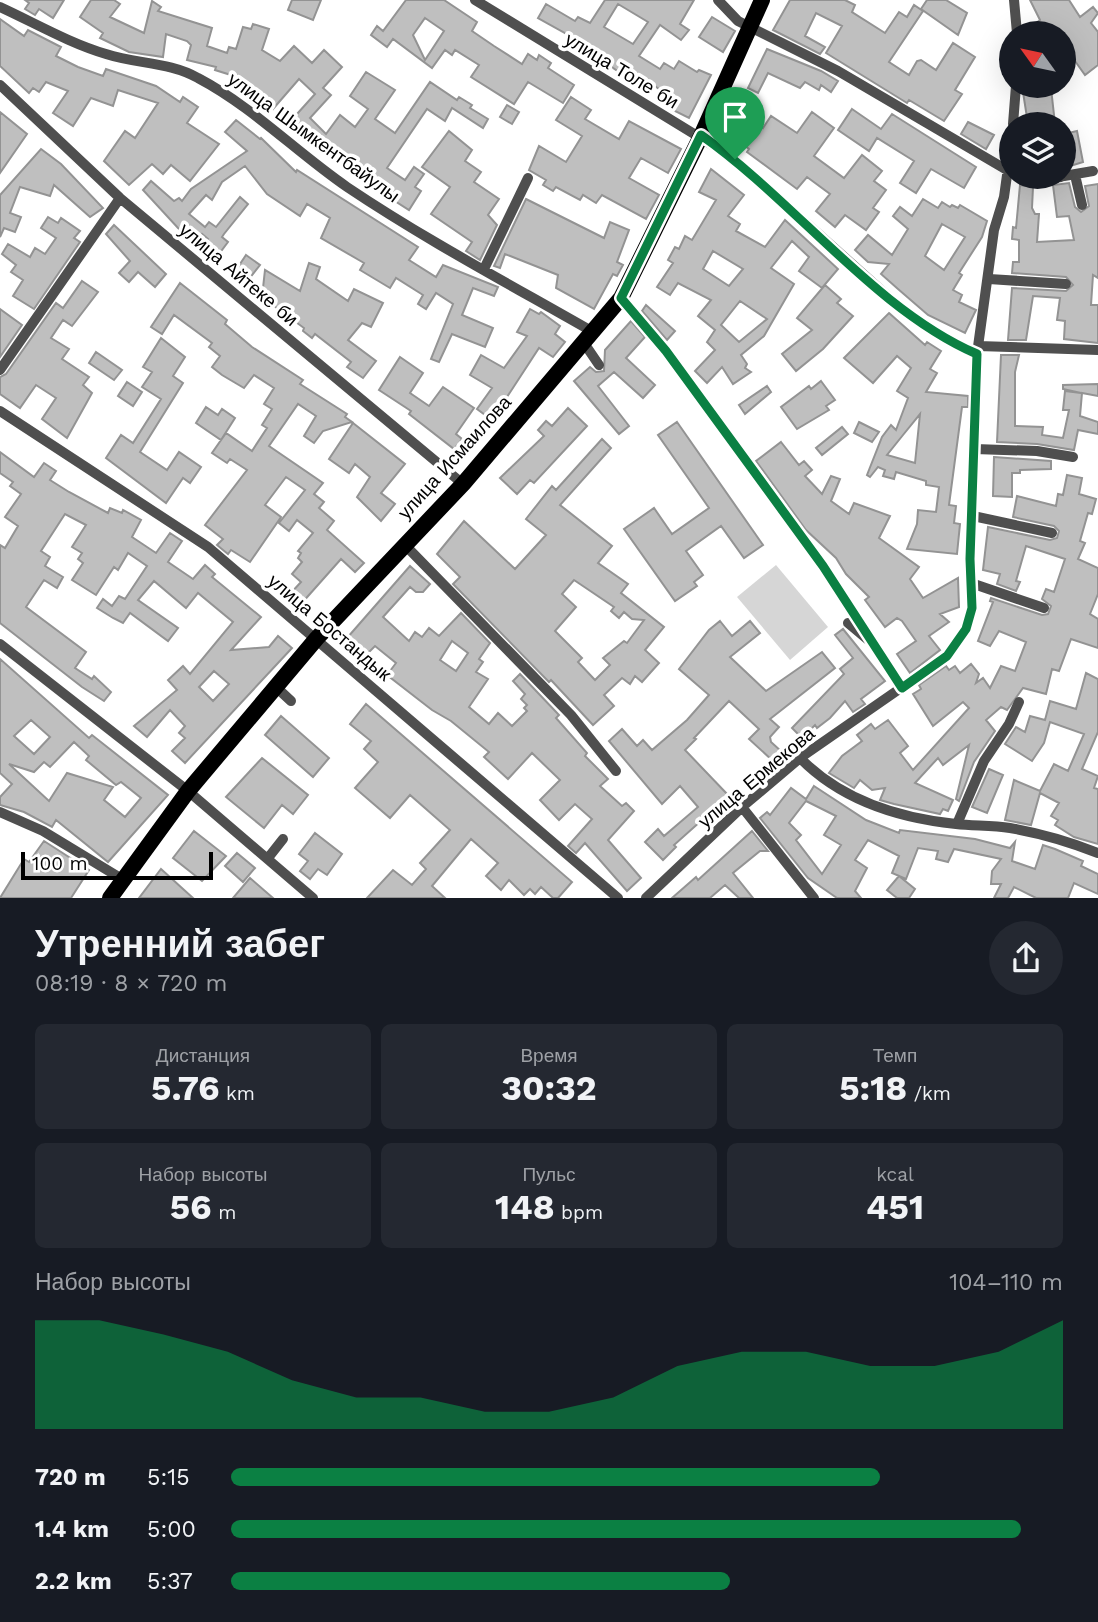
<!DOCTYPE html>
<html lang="ru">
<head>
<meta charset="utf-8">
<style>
	body { margin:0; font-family:"Work Sans",sans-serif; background:#242831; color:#f1f3f6; height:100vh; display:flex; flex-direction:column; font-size:26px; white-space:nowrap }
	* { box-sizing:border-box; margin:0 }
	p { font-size:23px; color:#9ea1a6 }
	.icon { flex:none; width:38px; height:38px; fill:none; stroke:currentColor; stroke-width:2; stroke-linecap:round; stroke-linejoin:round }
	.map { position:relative; height:898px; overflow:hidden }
	.sheet { display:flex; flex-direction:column; background:#171b24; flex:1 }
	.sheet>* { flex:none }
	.needle { width:46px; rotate:303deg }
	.fabs { position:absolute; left:999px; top:21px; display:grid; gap:14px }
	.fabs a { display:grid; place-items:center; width:77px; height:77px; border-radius:50%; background:#171b24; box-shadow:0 7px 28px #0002; font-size:35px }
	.scale { position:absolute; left:21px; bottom:18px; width:192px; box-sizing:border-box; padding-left:7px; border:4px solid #000; border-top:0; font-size:19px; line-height:24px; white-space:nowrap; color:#000; -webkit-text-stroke:5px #fff; paint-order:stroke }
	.pin { position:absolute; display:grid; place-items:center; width:60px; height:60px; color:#fff; margin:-72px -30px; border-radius:50% 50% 50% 0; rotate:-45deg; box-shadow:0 0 7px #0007 }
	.pin .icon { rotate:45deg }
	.round { display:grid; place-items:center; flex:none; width:74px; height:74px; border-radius:37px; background:#242831 }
	.overview { display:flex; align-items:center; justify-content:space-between; height:119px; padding:0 35px }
	h1 { font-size:38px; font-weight:700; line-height:52px }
	.metrics { display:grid; grid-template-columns:repeat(3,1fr); gap:10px; height:119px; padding:7px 35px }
	.metrics div { display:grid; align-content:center; border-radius:10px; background:#242831; text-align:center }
	.metrics b { font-size:35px; font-weight:700 }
	.metrics small { font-size:19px; font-weight:400 }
	.metrics p { font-size:19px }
	.chart { height:196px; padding:14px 35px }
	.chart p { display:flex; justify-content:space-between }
	.chart svg { width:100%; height:126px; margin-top:7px; fill:#0b8043; opacity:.7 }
	ul { padding:0 35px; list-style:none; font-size:23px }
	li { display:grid; grid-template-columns:112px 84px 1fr; align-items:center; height:52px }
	li i { height:18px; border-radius:9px; background:#0b8043 }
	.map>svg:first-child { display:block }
</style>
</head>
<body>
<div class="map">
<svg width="1098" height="898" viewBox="0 0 1098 898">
	<rect width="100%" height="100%" fill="#fff"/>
	<path fill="#d6d6d6" d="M776,565l52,62 -38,33 -53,-63z"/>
	<path fill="#bfbfbf" stroke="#939393" stroke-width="2" fill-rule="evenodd" d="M25,0h39l-11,18 -14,-9 -4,6 -10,-6 4,-6z
		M91,0h23l6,4 -10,13 34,16 8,-32 9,6 -3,4 54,17 -5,18 20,7 2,-6 7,2 7,-22 8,2 2,-5 16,5 -7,21 18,11 14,-15 18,17 12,-13 18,17 -19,21 8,7 -21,23 16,16 14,-19 15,12 13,-18 -18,-13 16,-24 29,18 -20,29 20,14 35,-51 27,18 2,-3 13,8 -2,3 18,11 -5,9 -31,-20 -7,13 -18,-12 -40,59 18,12 9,-13 10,7 -9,13 6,4 -12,19 -50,-32 7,-10 -29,-21 -4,5 -21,-15 -5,5 -19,-18 27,-30 -16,-15 -26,30 -39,-33 -19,-6 1,-3 -29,-7 4,-15 -4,-4 -21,-7 -3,23 -34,-5 -29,-14 3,-5 -23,-16z
		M292,0h29l-8,20 -25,-10z
		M406,0h38l33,22 -5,9 22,15 28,18 6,-10 9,6 2,-5 12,8 -3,5 26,17 -11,18 -35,-21 -14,22 -43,-27 8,-12 -24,-15 -3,5 -7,-5 -13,18 -39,-29 -6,8 -16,-12 6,-9 6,5zM425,18l19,13 -19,29 -12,-25z
		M605,0h89l-14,24 9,6 -8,10 -21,-15 -21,31 21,13 4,-6 10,6 5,-8 18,11 2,-2 12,5 -22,43 -16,-8 3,-8 -25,-19 -25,-16 -4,7 -44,-30 1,-3 -41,-23 8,-14 29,17 3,-4 12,6zM618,4l30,18 -15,22 -29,-17z
		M790,0h55l10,5 -3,7 33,21 14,-21 8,5 7,-12 9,6 -34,51 20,13 8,-14 4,-1 15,10 17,-27 22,14 -20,33 7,4 -18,27 -35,-21 -2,3 -81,-50 16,-27 -26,-13 -11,23 20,11 -5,7 -47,-24z
		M927,0h19l21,13 -9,22 -37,-26z
		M1030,0h39l11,17 13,-10 5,6 -7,10 7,9v33l-13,10 -10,-14 -11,7v-35h-40l16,-13z
		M712,17l23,14 -12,21 -24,-15z
		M0,19l24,17 4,-6 33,17 -5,9 22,11 25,9 3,-7 50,17 24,16 3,-5 15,10 -11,16 32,21 -29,37 -19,-16 -8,9 -11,-10 -23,21 -25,-24 21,-30 10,7 23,-35 -40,-13 -5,16 -22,-8 -18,28 -20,-13 15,-22 -22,-9 -7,10 -6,-4 -4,5 -29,-27z
		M767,49l54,22 17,10 -7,11 -10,-7 -2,5 -14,-8 -5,6 -32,-15 -10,20 -10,-5z
		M1051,88l4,36h-10l-1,-8 -7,1 -1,7h-8l-5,-32z
		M571,97l20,13 -6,9 34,20 10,-18 52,28 -13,24 -27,-15 -12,20 30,17 -13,24 -44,-24 -6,8 -13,-8 -3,5 -24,-13 -3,4 -10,-6 3,-5 -17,-10 10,-24 27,16 16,-26 -26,-16z
		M507,105l12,7 -7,12 -12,-7z
		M852,109l29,20 11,-15 84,53 -12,21 -33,-19 -15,24 -16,-10 14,-22 -37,-23 -8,13 -31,-21z
		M0,112l27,22 -27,39z
		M812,112l22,16 -20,28 30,22 18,-23 20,16 -8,10 12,9 -13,18 6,4 -13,18 -21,-15 -10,12 -19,-16 14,-17 -23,-17 -10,12 -50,-37 2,-3 -19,-15 15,-20 18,14 8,-12 26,17z
		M236,120l24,19 1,-1 35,34 1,-2 121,77 -9,13 27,17 7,-12 55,22 -4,9 -21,-8 -11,27 31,13 -8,19 -33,-13 -13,28 -8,-3 22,-55 -17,-11 -10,16 -8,-5 5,-9 -27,-17 -6,10 -30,-18 4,-7 -43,-25 9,-20 -23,-14 -7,12 -33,-22 -22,-28 -23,16 -10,18 -6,-5 -17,19 16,13 4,-5 7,5 24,-30 8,7 -24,30 -2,3 6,5 -12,16 -13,-10 5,-9 -6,-5 -7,8 -17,-14 -35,-38 8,-9 23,20 5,-3 3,3 9,-12 56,-38 -22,-19z
		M968,122l26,13 -8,14 -25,-15z
		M449,131l23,19 -7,11 16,11 -7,10 25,17 -11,16 9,10 -17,35 -14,-9 6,-9 -41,-28 19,-27 -28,-20z
		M1077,131l6,31 -19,6v-34z
		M41,149l20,15 42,44 -13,9 -36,-32 -4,11 -30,-9 -10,26 11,4 -6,15 -11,-4 -4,9v-42z
		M711,169l33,26 -16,21 12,8 -4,7 29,16 20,-27 53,49 -16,19 -23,-17 10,-14 -17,-16 -21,27 23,16 -30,52 -23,19 6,9 -2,4 6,4 -18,12 -11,-17 -15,16 -12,-12 20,-21 -8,-8 8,-12 -17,-14 13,-16 -33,-17 -8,12 -13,-8 16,-24 -5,-3 7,-13 4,2 6,-13 7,4 24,-40 -17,-8zM713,251l30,18 -14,17 -26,-17zM740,301l27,18 -28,23 -18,-17z
		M1069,183l6,24 6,5 8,-6 -4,-20 13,-2v94l-5,-3 -2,30h7v38l-34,-4 1,-18 -8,-1 3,-22 -27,-2 -7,44h-18l4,-52 54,3 7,-6 -7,-8 -54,-4 1,-11h6v-22l-7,-1 1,-12 3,1 4,-43 13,2 -1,21 3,6h4l-2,28 37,-2 -5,-24 -12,1 -4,-32z
		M526,199l78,39 6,-16 19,8 -12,32 6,3 -6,11 -4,-2 -19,35 -38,-21 2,-13 -53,-21 -5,14 -6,-2z
		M923,199l15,9 4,-6 8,5 2,-2 6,3 2,-3 27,16 -5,16 -23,36 3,2 -9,15 9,5 -3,7 17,8 -11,23 -37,-18 -30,-26 -17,-15 8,-10 -21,-2 -13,-12 13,-15 24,20 16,-26 -15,-13 7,-9 12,9zM942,224l23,13 -21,33 -19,-14z
		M48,217l10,6 3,-5 19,13 -6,7 6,4 -46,67 -21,-13 10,-16 -12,-8 5,-7 -14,-11 6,-10 22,13 5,-9 10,6 11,-16 -15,-10z
		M114,225l52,49 -11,13 -17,-15 -9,10 -10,-9 11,-12 -24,-27z
		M246,255l14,10 -11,14 -13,-9z
		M309,263l11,4 -4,12 32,22 6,-12 29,14 -12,24 -9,-4 -14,17 28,21 -13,17 -16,-11 4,-5 -36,-28 -3,4 -9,-7 1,-3 -42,-31 3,-27 35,21z
		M82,281l16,11 -26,34 -9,-6 -12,18 18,11 -7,10 27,18 -6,8 9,8 -25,45 -25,-19 14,-21 -20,-13 -16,23 -20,-14v-17l6,-3 50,-71 7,5z
		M180,283l47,37 -2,4 27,23 51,33 -3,4 47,30 -2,3 7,5 -29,9 -9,12 -10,-7 12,-20 -18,-12 -29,42 54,37 -9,11 10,8 -5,6 15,13 -7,9 37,33 -9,9 -14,-13 -40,45 -11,-10 11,-12 -9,-8 10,-12 -4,-4 3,-5 -3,-2 15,-18 -16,-13 -8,11 -10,-8 26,-33 -19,-13 -21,28 16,12 -31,45 -19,-12 -3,4 -5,-4 -6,-5 6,-6 -18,-14 42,-55 -17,-11 -3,4 -15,-10 14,-20 26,18 15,-23 -5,-3 10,-16 -8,-5 10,-16 -20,-13 -10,13 -22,-13 -10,-8 8,-11 -11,-9 3,-4 -38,-28 -12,19 -11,-7z
		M825,285l16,14 -4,4 16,13 -30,33 -27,22 -14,-17 30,-24 -15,-12z
		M646,305l29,26 -8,9 -25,-29z
		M0,309l22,16 -22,32z
		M530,309l9,5 2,-2 19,14 -5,8 10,8 -12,15 -14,-9 -47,72 -15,-11 15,-21 -22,-13 11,-20 23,13 23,-32 -10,-4z
		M889,313l36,32 2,-3 14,9 -11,18 7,4 -11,19 42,4v11h-6l-13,98 7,1 -2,17 6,1 -3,30 -50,-5 10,-25 1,-14 18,2 3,-25 -13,-2v-4l-30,-9 -2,7 -11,-3 2,-6 -7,-3 -8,10 -3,-2 15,-38 9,-12 5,5 12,-32 -11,-7 14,-23 -14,-12 -24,27 -29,-25zM920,414l-5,49 -28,-8 16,-20z
		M631,321l14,16 -19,21 29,27 -12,13 -29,-26 -16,14 31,40 -10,8 -45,-53 16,-14 6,5 8,-1 1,-21z
		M161,338l24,19 -12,19 10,7 -43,69 27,18 12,-18 22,15 -11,16 -7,-5 -17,25 -60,-45 15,-23 12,8 28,-44 -19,-12 10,-15 -9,-5z
		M96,352l26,18 -8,10 -25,-17z
		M1001,355h18l-4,17v54l28,1 -1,8 21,3 6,-28h-6l2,-19 16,2 -18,-4v-4l35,-1v12l-16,-3 -2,23 18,6v12l-20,-4 -4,20 -37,-6 -40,-2z
		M400,357l23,16 -13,20 19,13 14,-19 31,21 -18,26 6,5 -8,10 -45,-35 2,-3 -32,-21z
		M821,381l14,19 -9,6 3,4 -32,19 -16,-22 28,-21 2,3z
		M127,382l15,10 -9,14 -15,-10z
		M767,386l4,6 -26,22 -6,-9z
		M206,407l12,8 4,-6 13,9 -14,22 -25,-17z
		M568,408l19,18 -53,57 -4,-3 -13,14 -17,-16 44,-42 -6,-6 8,-9 6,5z
		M677,422l86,123 -19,13 -23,-32 -35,25 17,24 -9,7 3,4 -22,15 -51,-72 30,-21 18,26 37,-26 -51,-73z
		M859,422l20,10 -7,10 -18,-9z
		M353,423l52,41 -24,29 14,11 -14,17 -24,-24 13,-20 -15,-13 -6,9 -20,-14z
		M842,427l6,7 -26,21 -6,-7z
		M602,439l9,9 -51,57 52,41 -14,17 30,21 -7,9 43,34 -19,23 14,13 -17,19 -7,-6 -5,8 -8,-6 -18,17 10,11 -21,19 -42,-45 -2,2 -96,-98 7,-7 -23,-23 27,-33 51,48 31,-34 -20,-16 26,-33 4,4zM574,580l40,27 -3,4 8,7 5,-6 8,7 12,1 -17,23 -3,-2 -21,17 7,7 -15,15 -17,-18 4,-4 -27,-27 21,-24 -14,-13z
		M781,442l18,23 5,-4 8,9 -7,6 17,18 9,-18 9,3 -9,22 18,13 5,-11 36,13 -11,22 40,29 -9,12 13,19 35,-20 1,29 -19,7 9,8 -20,14 11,14 -30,23 -13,-19 19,-13 -14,-20 -5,-3 -12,9 -20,-27 4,-3 -23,-23 -10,-16 -30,-28 -50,-69z
		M0,452l34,25 10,-14 12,8 -6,9 19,12 39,21 2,-5 12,5 1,-3 18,10 -9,17 24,16 14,-20 12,8 -14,21 25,17 12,-14 10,9 -3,3 49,40 -30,33 38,-3 9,-11 14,12 -107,115 -13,-12 13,-13 -6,-5 6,-7 -15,-16 -23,27 -13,-11 43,-36 -9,-10 15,-14 7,8 43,-52 -35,-29 -12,15 -32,-27 -16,19 40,28 -10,13 -38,-28 -7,10 -10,-5 -16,-10 6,-9 9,7 7,-10 6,3 22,-33 -19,-13 -10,17 -4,-3 -18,28 -24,-15 11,-17 -5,-4 4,-6 -10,-6 14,-22 -21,-11 -24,37 9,6 -5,9 18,11 -6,11 -13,-8 -18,27 60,45 -11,16 17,11 2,-3 17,16 -7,9 -22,-14 -82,-64v-78l5,3 13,-22 -13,-9 16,-23 -11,-8 3,-4 -13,-9zM214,671l15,13 -16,17 -14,-14z
		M994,457l57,4v8l-31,1v3h-8v24l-19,-1z
		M1067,475l15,3 -3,16 17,5 -4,15 -4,-1 -8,28 5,2 -7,16 20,9v26l-8,20 8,5v29l-27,-9 -12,32 -7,-2 -6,25 -23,-6 -16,22 -6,-3 -15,13 9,11 -21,31 -15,39 -3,-2 13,-54 -26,20 -5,-7 -23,25 38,17 -5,11 -5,-2 -3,5 -46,-10 -14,-4 5,-12 -13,2 -12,-10 -6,8 -25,-15 13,-17 20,-15 -5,-6 14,-11 4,5 13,-9 20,26 -8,7 13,17 56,-62 -6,-6 -30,24 -20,-32 8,-5 -2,-4 27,-19 3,4 6,-4 5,7 11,-9 8,10 -3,9 7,-5 7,10 11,-22 14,5 11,-29 -27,-11 -9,15 -12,-5 15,-39 -3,-1 1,-3 51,17 6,-1 3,-8 -9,-7 4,-10 8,3 11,-33 -39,-13 -10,35 4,1 -4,9 -19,-7 3,-10 -17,-4 5,-43 62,13 7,-2 2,-7 -5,-5 -41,-9 4,-21 39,10 2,-12 5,1z
		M410,566l20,18 -7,8h-7l-6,-5 -27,30 26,24 6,-9 7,5 7,-9 10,8 22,-23 29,30 -11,16 4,3 -7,10 12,7 -19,28 20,17 9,-11 14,13 15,-15 -3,-3 3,-3 -6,-6 4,-5 -12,-13 7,-7 39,41 -3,3 31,35 -2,3 23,23 -8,7 22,20 4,-3 8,8 -26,29 33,38 -14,13 -42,-48 -9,10 -8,-7 24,-27 -17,-15 -16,16 -19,-20 20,-20 -28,-27 -24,26 -24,-22 5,-5 -38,-31 -19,-11 -45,-35 9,-12 -21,-17 -9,9 -19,-17zM452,641l16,12 -12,18 -16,-11z
		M720,621l12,15 18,-15 10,12 -30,24 36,34 56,-39 13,16 -65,51 9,8 -9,10 1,5 11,10 -9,9 -24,-22 10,-10 -30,-28 -35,37 2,1 -11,11 44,46 -55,49 2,2 -13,13 -18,-18 13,-13 6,7 34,-29 -18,-21 -18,18 -53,-63 13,-12 15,17 6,-6 9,10 35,-30 22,-25 -30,-26 30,-39z
		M843,629l42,52 -24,18 4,5 -12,8 -8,-11 -15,17 -13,10 -2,-3 -13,13 -10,-10 52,-54 -4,-5 13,-11 -18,-23z
		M0,659l89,79 3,-3 76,60 -60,67 -52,-42 -4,7 -28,-15 -24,-7v-8l12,-13 -12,-11zM31,720l19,17 -16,17 -20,-18zM74,742l15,14 -3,4 30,25 5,-3 20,16 -16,19 -21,-17 9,-13 -46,-14 -18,28 -40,-37 25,8 10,-10 6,5z
		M1086,673l12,6v53l-16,37 16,7 -4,12 4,1v55l-24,-7 -19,-12 3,-5 -7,-4 8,-13 -19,-10 -9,32 -26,-5 9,-40 26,11 14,-27 14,7 16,-37 -34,-12 -6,21 -12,18 -27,-17 11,-17 9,5 5,-16 15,4 5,-19 26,8z
		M366,704l206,178 -14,16h-5l-12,-11 -6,7 -5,-5 -6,6 -15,-15 -8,10 -15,-14 12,-13 -27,-24 -39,47 13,12h-78l26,-28 19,15 14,-16 -6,-6 30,-33 -40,-35 -20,23 -35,-30 23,-26 -14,-13 7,-8 -21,-17z
		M281,716l48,42 -16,19 -48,-42z
		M262,758l46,37 -15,19 -11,-9 -18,23 -38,-31z
		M989,769l14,6 -16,38 -15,-6z
		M814,786l52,34 33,13 1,-3 75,9 35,9 5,-6 -3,19 23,8 8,-24 12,4 28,12 -2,5 17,8v20l-24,-11 -6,15h-32l-22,-11 -6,11h-14l7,-14h-10l1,-13 9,-12 -47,-10 -6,13 -12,-3 2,-8 -20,-3 -12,31 -14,-6 7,-17 -31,-16 -13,20 12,8 -12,23 6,7h-24l-29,-20 -48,-60 7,-6 3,3 21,-27 15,11zM806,801l30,15 -12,19 17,10 -19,29 -26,-34 5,-5 -12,-12z
		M194,831l32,25 -24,25 -29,-23z
		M752,831l16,20h-8l-27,22 20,25h-14l-14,-13 -15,13h-38l24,-21 2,3z
		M315,833l27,21 -15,21 -9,-6 -8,10 -10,-8 8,-10 -9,-7z
		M44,841l45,29 -18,28h-71l24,-39 5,3z
		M237,853l18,15 -12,14 -18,-16z
		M161,869l32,29h-54z
		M899,876l16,13 -6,9h-12l-10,-8z
		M250,878l23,20h-40z"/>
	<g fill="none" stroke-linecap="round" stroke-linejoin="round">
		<path stroke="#4f4f4f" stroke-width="10" d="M475,0l260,159 166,149 54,37 22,9
			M718,0l20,21 100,50 174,102
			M1014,0l3,33
			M0,7c35,16 69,36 106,47 31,10 64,8 92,24 55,29 98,74 149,109 79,53 164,98 246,145
			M0,85l120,113 343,286
			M1013,124l3,-38
			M1075,175l7,30
			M1064,176l29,-5
			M1019,177l17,3 25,-3
			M484,269l44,-91
			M989,279l77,5
			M621,298l45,53 157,215 79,122
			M584,343l15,22
			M978,346l120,4
			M0,370l120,-172
			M0,411l208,136 410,351
			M975,449l62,2 36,6
			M973,516l79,17
			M404,544l167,171 45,56
			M971,583l73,25
			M848,623l19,16
			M0,644l188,147 125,107
			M276,687l15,14
			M800,758c41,42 98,60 156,66 18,2 36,1 54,4 29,5 60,14 88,25
			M742,807l72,91
			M0,812l43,19 79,48
			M957,824l27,-63 25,-37 10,-22
			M268,858l15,-19
			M646,898l96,-91 58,-49 147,-102 19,-27 6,-21 -2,-49 7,-205 17,-124 10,-33 8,-58"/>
		<path stroke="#000" stroke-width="16" d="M110,898l78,-107 129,-153 146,-154 158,-186 80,-162 61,-136"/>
	</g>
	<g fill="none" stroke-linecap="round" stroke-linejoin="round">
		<g stroke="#fff" stroke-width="14">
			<path id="route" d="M701,135c93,65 174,175 276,219l-7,205 2,49 -6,21 -19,27 -45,32 -79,-122 -157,-215 -45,-53z"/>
		</g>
		<use href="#route" stroke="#0b8043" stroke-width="9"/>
	</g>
	<g text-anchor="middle" stroke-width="7" stroke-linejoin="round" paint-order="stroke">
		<g font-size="19" fill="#000" stroke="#fff">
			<text transform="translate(622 70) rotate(31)" y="7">улица Толе би</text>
			<text transform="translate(314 137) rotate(36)" y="7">улица Шымкентбайулы</text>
			<text transform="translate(239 274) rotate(40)" y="7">улица Айтеке би</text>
			<text transform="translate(454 457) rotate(-48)" y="7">улица Исмаилова</text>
			<text transform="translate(330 627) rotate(40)" y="7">улица Бостандык</text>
			<text transform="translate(756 777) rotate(-40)" y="7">улица Ермекова</text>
		</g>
	</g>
</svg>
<div class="fabs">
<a><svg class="needle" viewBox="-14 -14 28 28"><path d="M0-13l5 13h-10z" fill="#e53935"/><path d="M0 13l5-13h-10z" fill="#9ea1a6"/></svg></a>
<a><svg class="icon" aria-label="layers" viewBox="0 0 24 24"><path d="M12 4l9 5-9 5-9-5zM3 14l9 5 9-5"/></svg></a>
</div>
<div class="scale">100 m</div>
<div class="pin" style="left:735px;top:159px;background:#1e9e55"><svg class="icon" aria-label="arrive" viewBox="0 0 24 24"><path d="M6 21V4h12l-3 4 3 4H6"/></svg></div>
</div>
<section class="sheet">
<div class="overview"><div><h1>Утренний забег</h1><p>08:19 · 8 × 720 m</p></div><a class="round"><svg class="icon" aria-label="share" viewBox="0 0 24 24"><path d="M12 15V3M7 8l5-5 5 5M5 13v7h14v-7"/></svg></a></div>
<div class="metrics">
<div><p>Дистанция</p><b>5.76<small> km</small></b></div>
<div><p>Время</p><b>30:32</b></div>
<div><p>Темп</p><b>5:18<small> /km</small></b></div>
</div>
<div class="metrics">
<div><p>Набор высоты</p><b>56<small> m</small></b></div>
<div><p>Пульс</p><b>148<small> bpm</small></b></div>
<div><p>kcal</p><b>451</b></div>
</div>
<div class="chart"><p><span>Набор высоты</span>104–110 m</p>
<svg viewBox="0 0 160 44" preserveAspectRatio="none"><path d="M0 44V6L10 6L20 11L30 17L40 27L50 33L60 33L70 38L80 38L90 33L100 22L110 17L120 17L130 22L140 22L150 17L160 6V44z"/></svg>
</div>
<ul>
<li><b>720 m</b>5:15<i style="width:78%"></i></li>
<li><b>1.4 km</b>5:00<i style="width:95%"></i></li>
<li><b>2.2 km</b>5:37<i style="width:60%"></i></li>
</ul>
</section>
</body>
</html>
